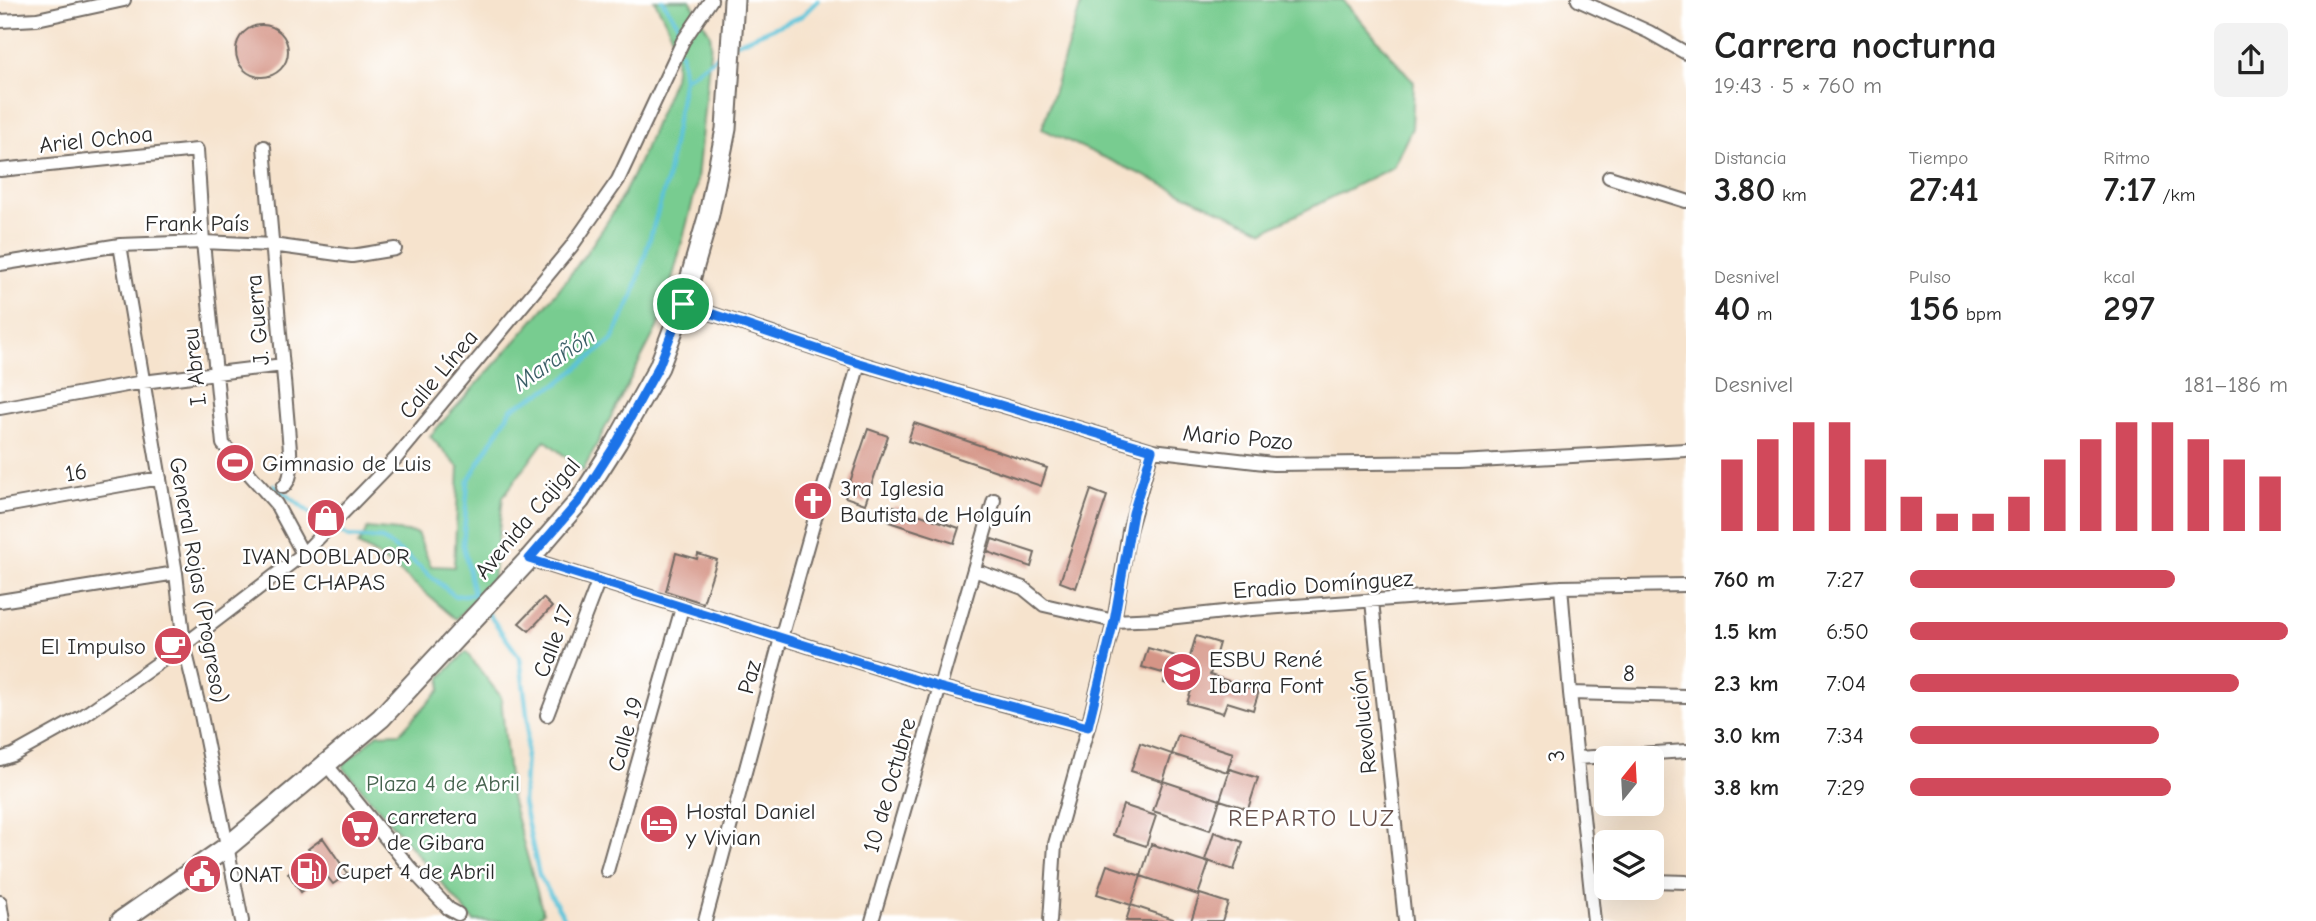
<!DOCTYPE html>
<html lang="es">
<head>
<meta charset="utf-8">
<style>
	body { margin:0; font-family:"Comic Neue",sans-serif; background:#f2f2f2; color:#222; height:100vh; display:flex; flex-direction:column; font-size:26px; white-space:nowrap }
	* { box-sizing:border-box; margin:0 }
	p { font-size:23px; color:#767676 }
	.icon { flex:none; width:38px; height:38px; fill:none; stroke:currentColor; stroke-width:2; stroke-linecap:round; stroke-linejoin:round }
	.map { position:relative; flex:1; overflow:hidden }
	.details { display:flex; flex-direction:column; background:#fff; width:630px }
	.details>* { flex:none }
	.needle { width:46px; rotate:18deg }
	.fabs { position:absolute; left:1594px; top:746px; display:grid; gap:14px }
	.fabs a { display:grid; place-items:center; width:70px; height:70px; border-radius:10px; background:#fff; box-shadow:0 7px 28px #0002; font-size:35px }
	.pin { position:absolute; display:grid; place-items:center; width:60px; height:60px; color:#fff; margin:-30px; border:4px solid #fff; border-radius:50%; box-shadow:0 2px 7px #0007 }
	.round { display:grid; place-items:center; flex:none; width:74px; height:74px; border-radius:10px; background:#f2f2f2 }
	.head { display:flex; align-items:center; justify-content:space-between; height:119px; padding:0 28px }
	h1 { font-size:38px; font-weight:700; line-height:52px }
	.stats { display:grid; grid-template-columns:repeat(3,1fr); gap:10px; height:119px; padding:7px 28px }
	.stats div { display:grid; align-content:center }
	.stats b { font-size:35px; font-weight:700 }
	.stats small { font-size:19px; font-weight:400 }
	.stats p { font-size:19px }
	.chart { height:196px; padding:14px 28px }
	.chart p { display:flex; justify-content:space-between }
	.chart svg { width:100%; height:126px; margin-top:7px; stroke:#d1495b; stroke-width:6 }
	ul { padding:0 28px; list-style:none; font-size:23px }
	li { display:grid; grid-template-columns:112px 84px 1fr; align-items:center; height:52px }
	li i { height:18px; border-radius:9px; background:#d1495b }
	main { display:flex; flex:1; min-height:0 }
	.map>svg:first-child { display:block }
</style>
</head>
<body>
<main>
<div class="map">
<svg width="1686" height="921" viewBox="0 0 1686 921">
	<rect width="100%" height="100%" fill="#fff"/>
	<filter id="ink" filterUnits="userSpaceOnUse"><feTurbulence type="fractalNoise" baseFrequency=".0143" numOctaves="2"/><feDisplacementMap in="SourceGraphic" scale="14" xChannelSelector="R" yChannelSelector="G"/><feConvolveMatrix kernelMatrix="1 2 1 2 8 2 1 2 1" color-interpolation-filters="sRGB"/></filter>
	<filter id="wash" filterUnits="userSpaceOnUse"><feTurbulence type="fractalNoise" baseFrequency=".00686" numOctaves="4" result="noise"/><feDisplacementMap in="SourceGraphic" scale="28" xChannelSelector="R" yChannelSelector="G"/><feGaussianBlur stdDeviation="1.57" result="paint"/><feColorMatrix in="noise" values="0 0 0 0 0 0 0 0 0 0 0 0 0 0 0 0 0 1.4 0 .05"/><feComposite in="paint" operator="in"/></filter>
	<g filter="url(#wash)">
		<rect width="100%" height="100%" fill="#f6e3cd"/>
		<path fill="#78cc90" stroke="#527c5e" stroke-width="2" d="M654,0h36l20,34 1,7 -15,148 -34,129 -79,153 -38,-31 -42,57 -10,84 -37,38c-31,-25 -61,-56 -98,-74l10,-17 49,5 14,33 23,1 5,-99 -29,-32c63,-71 132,-140 182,-222 26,-42 43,-91 62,-136 5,-32 -4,-51 -20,-78z
			M1089,0h254l71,82 -2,46 -19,39 -129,64 -222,-102 39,-125z
			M466,652l35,45 10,101 32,115 -10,8h-59l-132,-155 36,-32 22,-1 40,-43 1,-13z"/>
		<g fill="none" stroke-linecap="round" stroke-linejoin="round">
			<path stroke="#5bc3d8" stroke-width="4.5" d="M662,0l16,24 2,16
				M737,43l65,-27 16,-16
				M684,79l40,-27
				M274,485l41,32 34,20 33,2 28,20 45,37 19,-2
				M481,603l-7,-9 -11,-49 5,-64 44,-73 47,-25 53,-43 21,-44 34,-116 17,-101 -3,-27
				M488,613l32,45 8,64 -5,80 16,73 27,46"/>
		</g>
		<g id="blocks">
			<path fill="#d59587" d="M236 51a26 26 0 1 1 52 0a26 26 0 1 1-52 0Z
				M914,423l133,45 -6,18 -133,-45z
				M868,429l20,7 -23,68 -20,-7z
				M1091,490l16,6 -31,92 -16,-6z
				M894,506l65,22 -5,15 -65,-21z
				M992,539l43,14 -4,14 -43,-15z
				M676,553l21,6 1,-5 19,6 -14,43 -37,-12z
				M543,598l9,9 -23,24 -10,-8z
				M1196,636l23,7 -9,32 49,16 -6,19 -26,-8 -4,11 -36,-10 4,-12 -27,-8 2,-9 -24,-7 6,-19 41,12z
				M1178,735l55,18 -6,19 -55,-18z
				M1140,743l32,11 -9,27 -32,-10z
				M1230,769l28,9 -10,31 -28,-9z
				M1163,781l57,19 -10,30 -57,-19z
				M1123,805l33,11 -10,30 -33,-11z
				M1214,832l29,10 -9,28 -29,-10z
				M323,838l25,36 -15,10 -7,-9 -25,17 -13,-19 25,-18 -5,-6z
				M1151,844l58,19 -11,32 -57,-19z
				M1107,865l34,11 -10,29 -34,-11z
				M1200,894l28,9 -6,18h-31z
				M1131,905l42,14v2h-47z"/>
		</g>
	</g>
	<g filter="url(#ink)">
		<use href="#blocks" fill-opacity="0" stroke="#726b64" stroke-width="2"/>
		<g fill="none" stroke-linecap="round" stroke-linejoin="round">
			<g stroke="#726b64" stroke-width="16">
				<path id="street" d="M1578,0l71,32 37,21
					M0,21l37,-2 87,-19
					M264,147l26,303c0,12 4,28 -7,37
					M0,170l197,-20 6,92 20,202 53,60 27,50
					M1609,177l77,24
					M120,245l56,328 8,72 17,70 41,206
					M0,264l120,-19 83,-3 69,3 80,11 43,-7
					M683,304l176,59 293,87 121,14 186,-2 227,-12
					M0,408l143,-26 140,-17
					M0,507l160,-29
					M529,559l410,128 149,40
					M974,570l49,18 21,17 70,16 44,-2 94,-10 309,-22 125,-2
					M1561,587l9,106 24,228
					M0,601l176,-28
					M1372,601l33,320
					M1570,693l116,3
					M547,715l51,-133
					M1578,758l108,-7
					M0,759l13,-4 70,-39 101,-71 119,-91 94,-97 174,-210 47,-67 65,-139 28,-41
					M326,764l84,104 39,41 9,5
					M607,871l75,-263
					M1590,879h16
					M1652,881l34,1
					M0,902l3,19
					M705,921l76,-283 78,-275
					M872,921l122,-421
					M1050,921l5,-77 33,-117 26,-106 15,-90 23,-81"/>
			</g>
			<g stroke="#726b64" stroke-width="23">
				<path id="primary" d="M121,921l106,-74 154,-129 148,-159 51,-59 37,-58 42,-75 24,-63 26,-90 17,-85 8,-129"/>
			</g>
			<use href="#street" stroke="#fff" stroke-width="12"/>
			<use href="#primary" stroke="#fff" stroke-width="19"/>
		</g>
	</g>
	<g fill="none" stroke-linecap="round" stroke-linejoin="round" filter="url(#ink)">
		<g stroke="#fff" stroke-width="14">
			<path id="route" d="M683,304l176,59 293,87 -19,63 -19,108 -26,106 -149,-40 -410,-128 51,-59 37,-58 42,-76z"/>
		</g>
		<use href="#route" stroke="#1a73e8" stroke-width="9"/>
	</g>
	<defs>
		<g id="stadium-disc" transform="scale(2.0125)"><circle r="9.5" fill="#d1495b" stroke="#fff"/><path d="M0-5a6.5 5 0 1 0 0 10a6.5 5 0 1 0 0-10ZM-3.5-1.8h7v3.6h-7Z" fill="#fff"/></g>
		<g id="church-disc" transform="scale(2.0125)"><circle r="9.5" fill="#d1495b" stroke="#fff"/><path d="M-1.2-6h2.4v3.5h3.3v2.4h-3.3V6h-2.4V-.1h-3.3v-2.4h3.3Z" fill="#fff"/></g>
		<g id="shop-disc" transform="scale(2.0125)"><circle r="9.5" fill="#d1495b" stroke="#fff"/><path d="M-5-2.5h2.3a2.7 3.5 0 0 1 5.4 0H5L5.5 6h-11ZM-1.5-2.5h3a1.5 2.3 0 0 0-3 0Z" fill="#fff"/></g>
		<g id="cafe-disc" transform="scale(2.0125)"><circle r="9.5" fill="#d1495b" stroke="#fff"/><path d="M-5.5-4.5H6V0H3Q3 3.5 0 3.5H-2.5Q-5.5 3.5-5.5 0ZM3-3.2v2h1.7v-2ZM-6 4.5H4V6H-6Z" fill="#fff"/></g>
		<g id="school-disc" transform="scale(2.0125)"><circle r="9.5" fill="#d1495b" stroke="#fff"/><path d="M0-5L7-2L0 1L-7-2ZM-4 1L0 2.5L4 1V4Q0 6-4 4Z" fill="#fff"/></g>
		<g id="hotel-disc" transform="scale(2.0125)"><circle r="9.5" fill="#d1495b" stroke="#fff"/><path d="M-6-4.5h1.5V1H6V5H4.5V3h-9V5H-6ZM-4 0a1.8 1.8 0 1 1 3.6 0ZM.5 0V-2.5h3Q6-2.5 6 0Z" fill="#fff"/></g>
		<g id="supermarket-disc" transform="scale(2.0125)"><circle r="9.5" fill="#d1495b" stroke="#fff"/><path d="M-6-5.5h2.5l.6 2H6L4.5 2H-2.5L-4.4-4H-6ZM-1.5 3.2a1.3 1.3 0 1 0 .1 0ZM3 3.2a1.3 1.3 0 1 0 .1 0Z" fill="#fff"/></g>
		<g id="fuel-disc" transform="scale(2.0125)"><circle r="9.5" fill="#d1495b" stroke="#fff"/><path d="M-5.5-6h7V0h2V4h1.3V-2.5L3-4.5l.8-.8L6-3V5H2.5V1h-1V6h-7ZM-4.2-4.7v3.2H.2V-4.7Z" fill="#fff"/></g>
		<g id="civic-disc" transform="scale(2.0125)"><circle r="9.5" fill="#d1495b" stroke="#fff"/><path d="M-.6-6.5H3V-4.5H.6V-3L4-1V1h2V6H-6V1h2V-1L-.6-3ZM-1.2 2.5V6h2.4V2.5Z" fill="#fff"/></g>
	</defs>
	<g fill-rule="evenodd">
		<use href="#stadium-disc" x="235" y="463"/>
		<use href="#church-disc" x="813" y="501"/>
		<use href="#shop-disc" x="326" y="518"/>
		<use href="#cafe-disc" x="173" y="646"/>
		<use href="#school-disc" x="1182" y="672"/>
		<use href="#hotel-disc" x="659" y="824"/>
		<use href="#supermarket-disc" x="360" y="829"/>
		<use href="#fuel-disc" x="309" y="871"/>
		<use href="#civic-disc" x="202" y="874"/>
	</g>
	<g text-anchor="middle" stroke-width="5" stroke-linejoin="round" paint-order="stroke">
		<g font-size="23" fill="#2b2b2b" stroke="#fff">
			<text transform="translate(96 139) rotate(-6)" y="8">Ariel Ochoa</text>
			<text x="197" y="231">Frank País</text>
			<text transform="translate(257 320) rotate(-95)" y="8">J. Guerra</text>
			<text transform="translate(194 367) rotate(-96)" y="8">I. Abreu</text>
			<text transform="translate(438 374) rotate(-50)" y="8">Calle Línea</text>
			<text transform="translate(1238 437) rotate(5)" y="8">Mario Pozo</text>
			<text transform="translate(76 472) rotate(-10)" y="8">16</text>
			<text transform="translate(527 518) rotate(-50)" y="8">Avenida Cajigal</text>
			<text transform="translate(199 580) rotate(80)" y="8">General Rojas (Progreso)</text>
			<text transform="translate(1323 584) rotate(-4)" y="8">Eradio Domínguez</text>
			<text transform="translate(553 641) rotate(-69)" y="8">Calle 17</text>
			<text transform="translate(1629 673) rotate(2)" y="8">8</text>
			<text transform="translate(749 677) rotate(-75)" y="8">Paz</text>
			<text transform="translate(1363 722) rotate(-96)" y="8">Revolución</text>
			<text transform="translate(625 734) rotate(-74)" y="8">Calle 19</text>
			<text transform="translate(1556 756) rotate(-96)" y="8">3</text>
			<text transform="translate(889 785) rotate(-74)" y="8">10 de Octubre</text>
		</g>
		<g font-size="23" fill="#2b2b2b" stroke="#fff" text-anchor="start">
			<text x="262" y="471">Gimnasio de Luis</text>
			<text x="840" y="496">3ra Iglesia<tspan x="840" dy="26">Bautista de Holguín</tspan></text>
			<text x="326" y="564" text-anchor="middle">IVAN DOBLADOR<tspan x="326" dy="26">DE CHAPAS</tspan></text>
			<text x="146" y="654" text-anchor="end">El Impulso</text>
			<text x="1209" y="667">ESBU René<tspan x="1209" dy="26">Ibarra Font</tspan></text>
			<text x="686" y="819">Hostal Daniel<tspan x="686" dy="26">y Vivian</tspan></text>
			<text x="387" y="824">carretera<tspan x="387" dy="26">de Gibara</tspan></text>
			<text x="336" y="879">Cupet 4 de Abril</text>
			<text x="229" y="882">ONAT</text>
		</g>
		<g font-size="23" fill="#46634e" stroke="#fff">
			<text x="443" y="791">Plaza 4 de Abril</text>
		</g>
		<g font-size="24" font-style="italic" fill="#3c6068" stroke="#fff">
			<text transform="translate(554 359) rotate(-34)" y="8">Marañón</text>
		</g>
		<g font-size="24" letter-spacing="2" fill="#66504b" stroke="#fff">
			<text x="1312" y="826">REPARTO LUZ</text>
		</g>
	</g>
</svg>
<div class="fabs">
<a><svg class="needle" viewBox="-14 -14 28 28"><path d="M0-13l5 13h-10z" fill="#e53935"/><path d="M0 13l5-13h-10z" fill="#767676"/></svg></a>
<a><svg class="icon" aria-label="layers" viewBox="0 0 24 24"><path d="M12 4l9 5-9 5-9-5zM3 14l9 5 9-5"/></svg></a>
</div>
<div class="pin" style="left:683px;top:304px;background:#1e9e55"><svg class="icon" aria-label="arrive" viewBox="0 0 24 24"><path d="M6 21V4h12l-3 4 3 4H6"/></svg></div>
</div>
<section class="details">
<div class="head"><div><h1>Carrera nocturna</h1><p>19:43 · 5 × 760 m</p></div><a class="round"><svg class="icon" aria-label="share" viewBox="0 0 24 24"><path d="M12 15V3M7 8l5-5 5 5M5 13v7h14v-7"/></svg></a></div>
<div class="stats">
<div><p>Distancia</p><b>3.80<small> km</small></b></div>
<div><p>Tiempo</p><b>27:41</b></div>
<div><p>Ritmo</p><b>7:17<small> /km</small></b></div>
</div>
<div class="stats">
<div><p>Desnivel</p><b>40<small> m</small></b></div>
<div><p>Pulso</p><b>156<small> bpm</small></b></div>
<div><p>kcal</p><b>297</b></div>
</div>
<div class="chart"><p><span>Desnivel</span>181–186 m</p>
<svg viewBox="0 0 160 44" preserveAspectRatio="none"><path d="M5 44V19M15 44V12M25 44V6M35 44V6M45 44V19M55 44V32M65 44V38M75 44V38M85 44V32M95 44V19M105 44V12M115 44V6M125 44V6M135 44V12M145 44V19M155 44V25"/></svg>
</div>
<ul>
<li><b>760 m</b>7:27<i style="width:70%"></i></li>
<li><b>1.5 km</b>6:50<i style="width:100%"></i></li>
<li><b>2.3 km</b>7:04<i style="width:87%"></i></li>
<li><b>3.0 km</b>7:34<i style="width:66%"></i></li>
<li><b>3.8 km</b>7:29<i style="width:69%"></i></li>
</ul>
</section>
</main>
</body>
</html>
